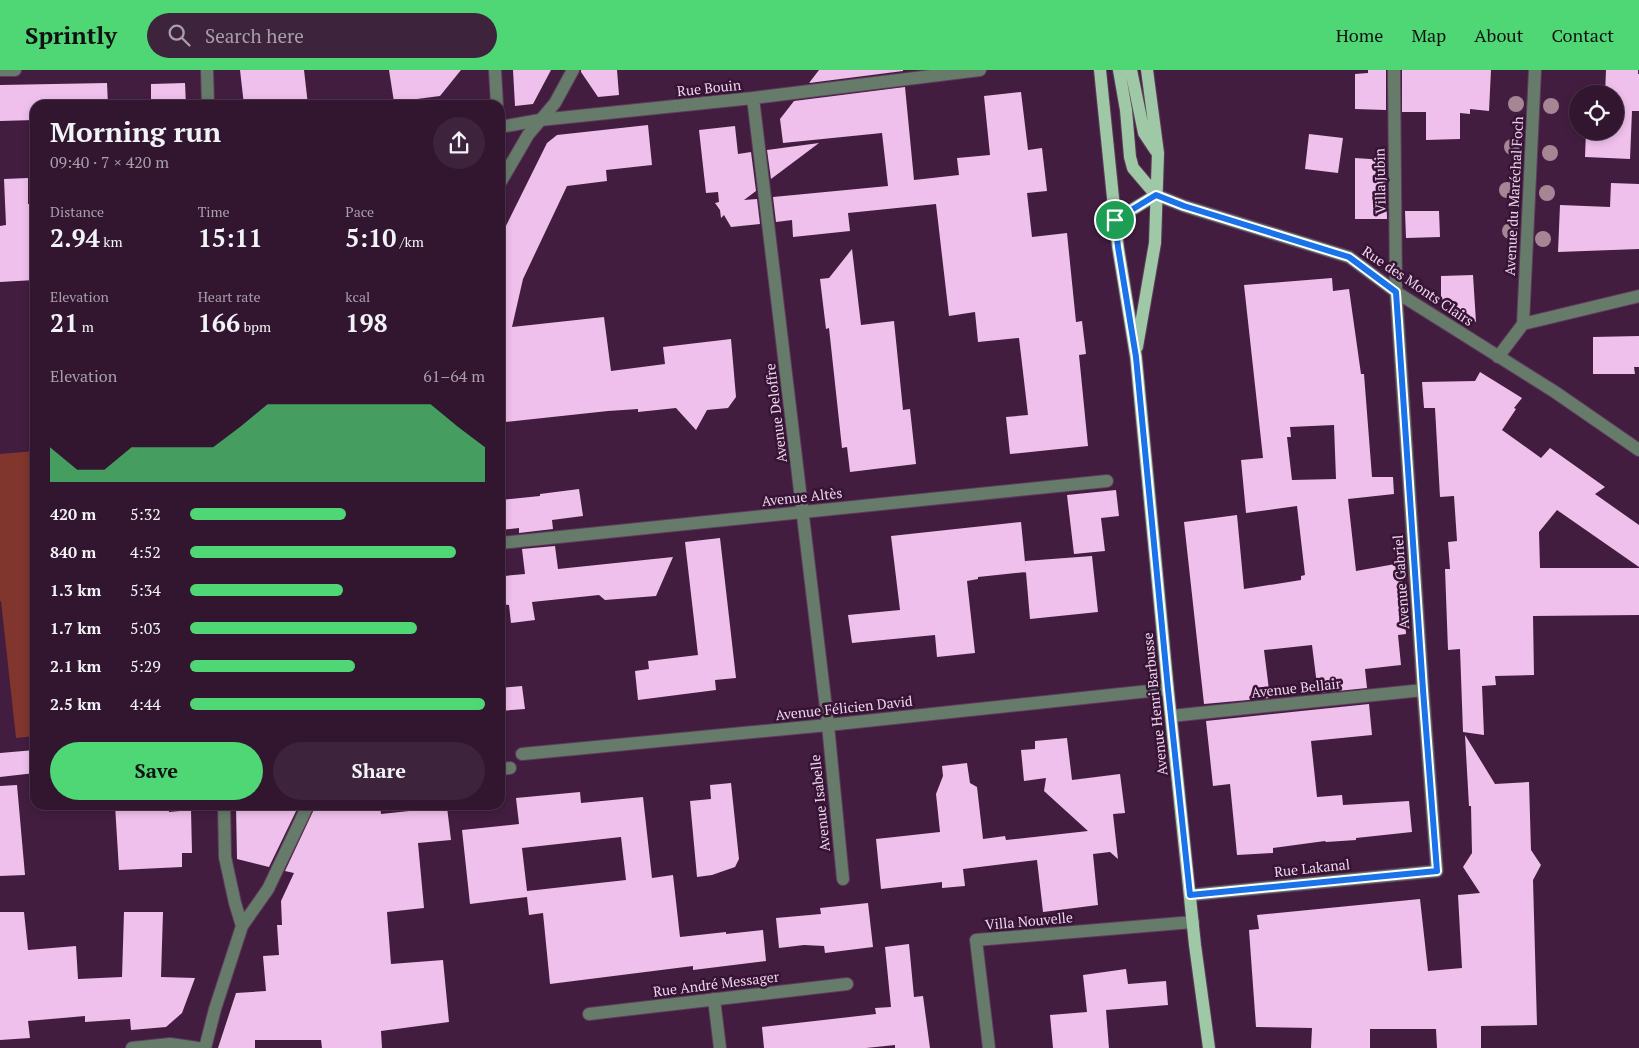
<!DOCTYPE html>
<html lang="en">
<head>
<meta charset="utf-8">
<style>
	body { margin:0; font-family:"PT Serif",serif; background:#3d233c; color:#f1f3f6; height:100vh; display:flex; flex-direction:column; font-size:19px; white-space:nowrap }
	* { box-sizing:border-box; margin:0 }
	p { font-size:16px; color:#a89fab }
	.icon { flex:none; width:28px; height:28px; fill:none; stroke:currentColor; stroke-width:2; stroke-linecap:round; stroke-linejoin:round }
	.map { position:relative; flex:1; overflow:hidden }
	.side { position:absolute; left:30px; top:30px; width:475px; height:710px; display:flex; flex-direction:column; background:#321630; border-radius:15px; box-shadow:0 2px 8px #0003,0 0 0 1px #4d354c }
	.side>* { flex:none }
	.buttons { position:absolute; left:1569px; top:15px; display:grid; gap:10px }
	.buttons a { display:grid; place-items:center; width:55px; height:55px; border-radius:50%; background:#321630; box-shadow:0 2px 8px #0003,0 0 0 1px #4d354c; font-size:25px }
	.pin { position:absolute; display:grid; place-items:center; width:42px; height:42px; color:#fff; margin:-21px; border:2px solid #fff; border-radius:50%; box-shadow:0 1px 5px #0007 }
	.round { display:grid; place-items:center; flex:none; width:52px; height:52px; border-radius:26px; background:#3d233c }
	.overview { display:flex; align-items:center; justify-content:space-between; height:85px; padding:0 20px }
	h1 { font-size:28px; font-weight:600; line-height:38px }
	.figures { display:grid; grid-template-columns:repeat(3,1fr); gap:8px; height:85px; padding:5px 20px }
	.figures div { display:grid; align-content:center }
	.figures b { font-size:25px; font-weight:600 }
	.figures small { font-size:14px; font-weight:400 }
	.figures p { font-size:14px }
	.chart { height:140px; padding:10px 20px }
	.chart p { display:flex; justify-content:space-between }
	.chart svg { width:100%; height:90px; margin-top:5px; fill:#4fd675; opacity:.7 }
	.action { display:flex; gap:10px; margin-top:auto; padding:10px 20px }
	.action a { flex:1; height:58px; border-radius:30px; background:#4fd675; color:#111; font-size:20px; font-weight:600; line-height:58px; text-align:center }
	.action a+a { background:#3d233c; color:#f1f3f6 }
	ul { padding:0 20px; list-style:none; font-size:16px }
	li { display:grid; grid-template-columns:80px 60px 1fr; align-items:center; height:38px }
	li i { height:12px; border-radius:6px; background:#4fd675 }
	header { display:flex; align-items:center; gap:30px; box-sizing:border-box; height:70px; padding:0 25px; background:#4fd675; color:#111 }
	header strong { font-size:24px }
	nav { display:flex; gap:28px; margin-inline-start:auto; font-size:18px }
	.search { width:350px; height:45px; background:#3d233c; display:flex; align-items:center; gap:12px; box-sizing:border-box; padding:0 18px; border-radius:28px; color:#a89fab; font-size:19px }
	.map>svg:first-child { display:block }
</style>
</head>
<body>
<header>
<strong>Sprintly</strong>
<div class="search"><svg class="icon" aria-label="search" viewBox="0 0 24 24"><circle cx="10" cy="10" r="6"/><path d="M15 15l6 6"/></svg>Search here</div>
<nav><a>Home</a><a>Map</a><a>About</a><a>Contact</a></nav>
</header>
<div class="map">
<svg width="1639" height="978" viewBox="0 0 1639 978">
	<rect width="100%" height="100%" fill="#421d40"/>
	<path fill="#80362c" d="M35,381v285l-19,2 -15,-137h-1v-147z"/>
	<path fill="#efc0eb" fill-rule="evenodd" d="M240,0h64l4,35h-64z
		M389,0h72l-21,26 -46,6z
		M513,0h38l-18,34 -18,2z
		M581,0h36l2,25 -21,2 -17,-25z
		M819,0h84v1l-94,12z
		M1368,0h18v40l-31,-1v-35l13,-1z
		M1402,0h89l-2,41 -19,-2v5l-10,-1v26l-34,1v-28h-24z
		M1606,0h32v4h1v37h-7l-2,48 -45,-2 1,-26h29v-37h-10z
		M107,13l1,22h-73v15l-35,1v-36z
		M185,13l1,22h-35v-21z
		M905,17l9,93 45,-5 -2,-17 33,-3 -6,-59 37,-4 7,58 14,-2 5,43 -20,2 5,44 35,-4 9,89 6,-1 4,33 -7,1 9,91 -78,8 -4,-37 22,-2 -9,-77 -41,4 -3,-30 -26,4 -13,-112 -88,9 2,18 -57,6 -1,-17 -16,2 -3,-25 115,-11 -6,-53 -99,10 -3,-24 14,-18z
		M648,55l4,40 -46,5 1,11 -40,5 -44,93 -11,48 92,-10 7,54 54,-7 -2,-17 68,-8 5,58 -8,11 -21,2 -11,20 -20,-22 -38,4v-3l-30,2 -103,11 -5,-46v-138l47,-95 10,-8z
		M735,56l3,28 13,-2 5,39 -12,9 13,-1 3,25 -29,3 -7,-12 -3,3 -1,-8 -5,-7 4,-1 -1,-10 -12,1 -7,-63z
		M1309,64l34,4 -5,35 -33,-4z
		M819,73l-48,36 -4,-29z
		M1355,88l30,2 2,59h-32z
		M28,108v26h7v76l-35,2v-56l6,-1 -2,-46z
		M1611,113l28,1v65l-81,3 2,-47 50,2z
		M1405,141h34l1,26 -34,1z
		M852,179l9,76 33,-4 9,89 7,-1 6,55 -66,8 -3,-25 -5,1 -13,-120 -3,1 -6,-50 9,-1z
		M1473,205l3,47 -35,-23v-23z
		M1332,208l1,13 16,-2 12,85h3l8,103h21l1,17 -46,5 8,72 45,-8 5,71 -8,1 3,30 -36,4 2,19 -49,5 -6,-48 -48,5 6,48 -66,6 -20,-182 53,-7 7,74 57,-9v-4l4,-1 -8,-69 -51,7 -5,-53 22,-2 -19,-173zM1334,355l2,54 -44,1 -5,-43h4l-1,-10z
		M1639,266v31h-5l1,7h-42v-37z
		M1480,302l42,26 -8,10 2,1 -14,21 39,28 9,-10 55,39 -10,7 44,31v42l-82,-57 -18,22 1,36h99v47l-106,1 1,59 -39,1 1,9 -14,1 2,49 -21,-3 -3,-83 -12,1 -3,-81h5l-2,-27 9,-1 -3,-45 -14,1 -5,-89h-11l-2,-26 53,-1z
		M579,419l4,27 -31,4 1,9 -34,4v-5l-19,2v-30l40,-4v-2z
		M1116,420l3,26 -18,2 4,33 -31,3 -7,-59z
		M1021,452l5,50 -48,5v2l-11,2 8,72 -38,4 -2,-22 -83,8 -4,-28 52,-5 -9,-74z
		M720,468l16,140 -21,2 1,10 -78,10 -3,-29 14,-2 -1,-8 50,-6 -13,-113z
		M555,476l3,23 115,-12 -17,39 -51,4 -6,-5 -67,7 3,18 -24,3 -2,-18 -9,-1v-23h5l-1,-5 21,-2 -3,-25z
		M1092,486l6,56 -68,7 -5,-58z
		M522,616l3,23 -25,2v-23z
		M1369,634l3,31 -61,6 6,56 25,-2 1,10 66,-4 3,31 -56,6v2l-30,2 -1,-1 -52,7v5l-36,2 -7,-71 -17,2 -7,-65z
		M1465,665l30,49 34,-2 2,68 10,15 -8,15 4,145 -56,1v22h-44l-1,-19h-66v19h-59l1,-20 -56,-1 -7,-97 10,-1 -2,-14 163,-16 8,72 34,-3 -4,-73 22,-2 -17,-26 9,-14 -1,-47h-2z
		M1067,668l5,42 48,-6 5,39 -12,1 5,45 -8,-7 -17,2 5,51 -55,7 -6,-52 -74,9 2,17 -23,2v-6l-61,7 -5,-50 64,-7 -4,-38 7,-18 -1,-10 25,-3 3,20 7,4 6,52 22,-3 1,4 82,-9 -44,-40 2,-13 -22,3 -3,-31 14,-1v-8z
		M35,680v23l-35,4v-24z
		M731,713l8,76 -4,8 -23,8 -15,2 -7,-76 21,-2 -1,-14z
		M17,715l8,90 -25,1v-90z
		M580,722l1,11 62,-6 9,81 21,-3 7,62 46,-5v2l37,-4 3,31 -73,9v-4l-143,18 -7,-71 -14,2 -2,-18 -57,7 -8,-74 57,-6 -3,-26zM621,767l5,43 -99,11 -5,-43z
		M115,735h53l1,7 22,-2 1,43h-10v14l-63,3z
		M236,735h63l-30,62 -32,-8z
		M316,735h64l1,9 66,-7 4,33 -33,3 6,65 -37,4 4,52 52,-4 6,62 -68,9 1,17h-60l-1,-8h-66v8h-37l18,-55 30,-2 -3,-35 16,-1 -2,-30h5l-1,-24 13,-28 -9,-2z
		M868,833l5,44 -48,6 -1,-7 -20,-1 -25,3 -3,-30 45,-4 -1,-6z
		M0,842h24l4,38 48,-4 2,33 44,-2 2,-65h39l-2,65 34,1 -13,35 -16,14 -35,3 -1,-11 -45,3v-6l-57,5 2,17 -30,2z
		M909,874l5,53 9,-1 7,52h-35v-3l-29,3h-102l-2,-21 114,-13 -1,-6 16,-1 -6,-60z
		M1126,899l2,15 38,-3 2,24 -62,5 3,38h-56l-3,-33 37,-3 -4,-37z"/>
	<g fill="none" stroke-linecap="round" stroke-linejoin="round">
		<g stroke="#5d3b5b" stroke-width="14">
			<path id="minor" d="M0,0h15
				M207,0l1,35
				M495,0l2,35
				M753,28l75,627 15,154
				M500,57l40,-7 213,-22 227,-28
				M500,113l28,-48 27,-32 18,-33
				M1156,125l28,11 165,51 47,35 159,100 84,58
				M1523,254l12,-254
				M1498,287l25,-33 116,-28
				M500,473l607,-62
				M1171,646l252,-26
				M522,684l306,-29 340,-36
				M500,699l10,-1
				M224,735l1,52 10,46 7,23
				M1190,825l247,-24 -14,-181 -27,-398 -2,-222
				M714,929l6,49
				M589,944l258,-30
				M132,978l38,-4 28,4
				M205,978l10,-39 27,-83 26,-37 40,-84
				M989,978l-13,-108 217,-18"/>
		</g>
		<g stroke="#5d3b5b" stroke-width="14">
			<path id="major" d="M1100,0l18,177 18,110 32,332 27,256 14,103
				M1119,0l7,40 4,47 3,11 23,27
				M1131,0l13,63 12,18
				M1115,150l41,-25
				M1137,277l18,-104 3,-90 -11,-83"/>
		</g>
		<use href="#minor" stroke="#677b6a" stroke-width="12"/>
		<use href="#major" stroke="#9fc8a6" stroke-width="12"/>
	</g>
	<g fill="#a68694">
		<circle cx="1516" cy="34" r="8"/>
		<circle cx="1551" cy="36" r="8"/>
		<circle cx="1512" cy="77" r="8"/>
		<circle cx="1550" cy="83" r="8"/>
		<circle cx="1507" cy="120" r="8"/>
		<circle cx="1547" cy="123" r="8"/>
		<circle cx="1510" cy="161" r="8"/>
		<circle cx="1543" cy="169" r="8"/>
	</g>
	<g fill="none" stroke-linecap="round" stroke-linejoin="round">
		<g stroke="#fff" stroke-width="10">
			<path id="route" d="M1156,125l28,11 165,51 47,35 27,398 14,181 -247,24 -22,-206 -32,-332 -18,-110 -3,-27z"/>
		</g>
		<use href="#route" stroke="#1a73e8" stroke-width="6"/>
	</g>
	<g text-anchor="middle" stroke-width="5" stroke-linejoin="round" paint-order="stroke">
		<g font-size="14" fill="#edd6eb" stroke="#371335">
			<text transform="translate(709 18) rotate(-6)" y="5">Rue Bouin</text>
			<text transform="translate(1380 111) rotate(-91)" y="5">Villa Jubin</text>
			<text transform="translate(1514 126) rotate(-87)" y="5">Avenue du Maréchal Foch</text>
			<text transform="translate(1418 216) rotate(34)" y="5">Rue des Monts Clairs</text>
			<text transform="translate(776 343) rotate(-97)" y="5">Avenue Deloffre</text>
			<text transform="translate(802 427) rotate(-6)" y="5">Avenue Altès</text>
			<text transform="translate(1401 512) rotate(-94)" y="5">Avenue Gabriel</text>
			<text transform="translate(1296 618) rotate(-6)" y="5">Avenue Bellair</text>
			<text transform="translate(1155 634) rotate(-96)" y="5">Avenue Henri Barbusse</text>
			<text transform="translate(844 638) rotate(-6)" y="5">Avenue Félicien David</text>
			<text transform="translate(820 733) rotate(-96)" y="5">Avenue Isabelle</text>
			<text transform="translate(1312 798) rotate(-6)" y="5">Rue Lakanal</text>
			<text transform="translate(1029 851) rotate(-5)" y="5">Villa Nouvelle</text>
			<text transform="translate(716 914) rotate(-7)" y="5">Rue André Messager</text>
		</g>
	</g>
</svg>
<div class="buttons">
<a><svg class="icon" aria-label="locate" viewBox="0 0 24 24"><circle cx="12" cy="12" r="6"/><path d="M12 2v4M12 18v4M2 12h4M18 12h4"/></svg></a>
</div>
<div class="pin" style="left:1115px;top:150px;background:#1e9e55"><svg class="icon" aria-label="arrive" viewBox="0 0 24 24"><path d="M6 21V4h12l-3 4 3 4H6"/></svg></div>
<section class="side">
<div class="overview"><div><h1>Morning run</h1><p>09:40 · 7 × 420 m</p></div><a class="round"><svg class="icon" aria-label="share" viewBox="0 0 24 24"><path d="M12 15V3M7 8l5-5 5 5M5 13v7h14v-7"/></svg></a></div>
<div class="figures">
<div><p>Distance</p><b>2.94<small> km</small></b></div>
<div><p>Time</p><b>15:11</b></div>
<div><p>Pace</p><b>5:10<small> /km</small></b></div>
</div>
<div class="figures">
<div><p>Elevation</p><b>21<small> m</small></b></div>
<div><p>Heart rate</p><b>166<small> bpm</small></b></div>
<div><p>kcal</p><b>198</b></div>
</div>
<div class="chart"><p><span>Elevation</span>61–64 m</p>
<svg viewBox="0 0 160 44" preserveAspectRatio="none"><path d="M0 44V27L10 38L20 38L30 27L40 27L50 27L60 27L70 17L80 6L90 6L100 6L110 6L120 6L130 6L140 6L150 17L160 27V44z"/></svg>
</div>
<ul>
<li><b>420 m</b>5:32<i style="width:53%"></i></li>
<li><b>840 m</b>4:52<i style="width:90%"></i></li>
<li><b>1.3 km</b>5:34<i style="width:52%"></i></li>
<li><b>1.7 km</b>5:03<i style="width:77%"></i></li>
<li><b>2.1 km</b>5:29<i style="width:56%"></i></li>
<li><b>2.5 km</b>4:44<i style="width:100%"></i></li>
</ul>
<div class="action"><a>Save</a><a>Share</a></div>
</section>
</div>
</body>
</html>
